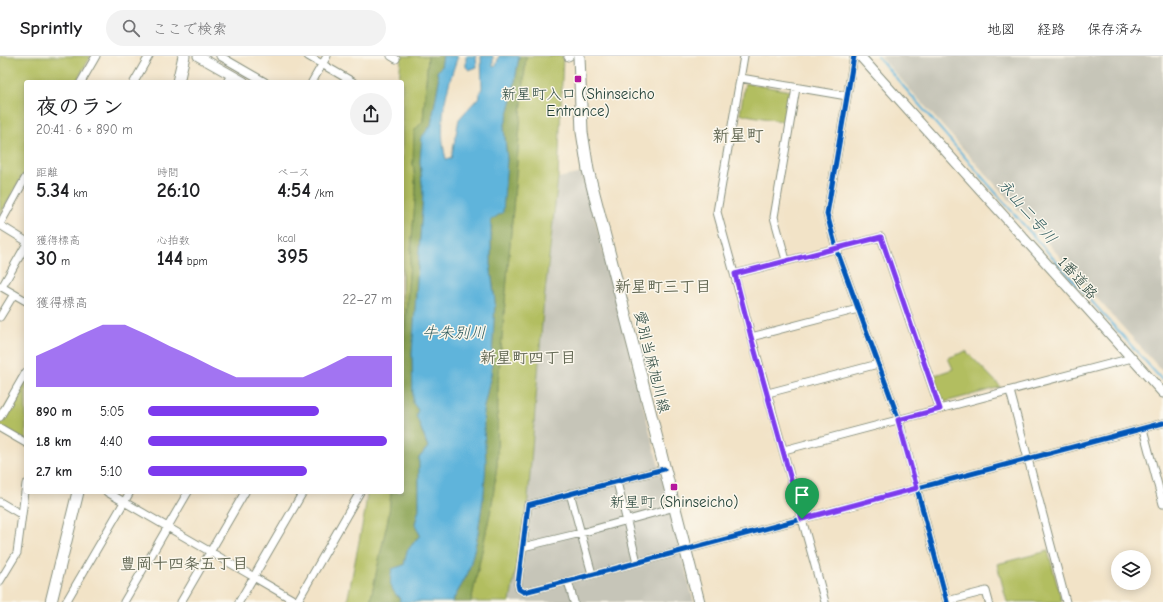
<!DOCTYPE html>
<html lang="ja">
<head>
<meta charset="utf-8">
<style>
	body { margin:0; font-family:"Comic Neue","Klee One",sans-serif; background:#f2f2f2; color:#202124; height:100vh; display:flex; flex-direction:column; font-size:15px; white-space:nowrap }
	* { box-sizing:border-box; margin:0 }
	p { font-size:13px; color:#757577 }
	.icon { flex:none; width:22px; height:22px; fill:none; stroke:currentColor; stroke-width:2; stroke-linecap:round; stroke-linejoin:round }
	.map { position:relative; flex:1; overflow:hidden }
	.side { position:absolute; left:24px; top:24px; width:380px; height:414px; display:flex; flex-direction:column; background:#fff; border-radius:4px; box-shadow:0 2px 10px #0003 }
	.side>* { flex:none }
	.buttons { position:absolute; left:1111px; top:494px; display:grid; gap:8px }
	.buttons a { display:grid; place-items:center; width:40px; height:40px; border-radius:50%; background:#fff; box-shadow:0 2px 10px #0003; font-size:20px }
	.pin { position:absolute; display:grid; place-items:center; width:34px; height:34px; color:#fff; margin:-41px -17px; border-radius:50% 50% 50% 0; rotate:-45deg; box-shadow:0 0 4px #0007 }
	.pin .icon { rotate:45deg }
	.round { display:grid; place-items:center; flex:none; width:42px; height:42px; border-radius:21px; background:#f2f2f2 }
	.overview { display:flex; align-items:center; justify-content:space-between; height:68px; padding:0 12px }
	h1 { font-size:22px; font-weight:700; line-height:30px }
	.stats { display:grid; grid-template-columns:repeat(3,1fr); gap:6px; height:68px; padding:4px 12px }
	.stats div { display:grid; align-content:center }
	.stats b { font-size:20px; font-weight:700 }
	.stats small { font-size:11px; font-weight:400 }
	.stats p { font-size:11px }
	.chart { height:112px; padding:8px 12px }
	.chart p { display:flex; justify-content:space-between }
	.chart svg { width:100%; height:72px; margin-top:4px; fill:#7c3aed; opacity:.7 }
	ul { padding:0 12px; list-style:none; font-size:13px }
	li { display:grid; grid-template-columns:64px 48px 1fr; align-items:center; height:30px }
	li i { height:10px; border-radius:5px; background:#7c3aed }
	header { display:flex; align-items:center; gap:24px; box-sizing:border-box; height:56px; padding:0 20px; background:#fff; border-bottom:1px solid #e0e0e0 }
	header strong { font-size:19px }
	nav { display:flex; gap:22px; margin-inline-start:auto; font-size:14px }
	.search { width:280px; height:36px; background:#f2f2f2; display:flex; align-items:center; gap:10px; box-sizing:border-box; padding:0 14px; border-radius:22px; color:#757577; font-size:15px }
	.map>svg:first-child { display:block }
</style>
</head>
<body>
<header>
<strong>Sprintly</strong>
<div class="search"><svg class="icon" aria-label="search" viewBox="0 0 24 24"><circle cx="10" cy="10" r="6"/><path d="M15 15l6 6"/></svg>ここで検索</div>
<nav><a>地図</a><a>経路</a><a>保存済み</a></nav>
</header>
<div class="map">
<svg width="1163" height="546" viewBox="0 0 1163 546">
	<rect width="100%" height="100%" fill="#fbf7ec"/>
	<filter id="ink" filterUnits="userSpaceOnUse"><feTurbulence type="fractalNoise" baseFrequency=".025" numOctaves="2"/><feDisplacementMap in="SourceGraphic" scale="8" xChannelSelector="R" yChannelSelector="G"/><feConvolveMatrix kernelMatrix="1 2 1 2 8 2 1 2 1" color-interpolation-filters="sRGB"/></filter>
	<filter id="wash" filterUnits="userSpaceOnUse"><feTurbulence type="fractalNoise" baseFrequency=".012" numOctaves="4" result="noise"/><feDisplacementMap in="SourceGraphic" scale="16" xChannelSelector="R" yChannelSelector="G"/><feGaussianBlur stdDeviation="0.9" result="paint"/><feColorMatrix in="noise" values="0 0 0 0 0 0 0 0 0 0 0 0 0 0 0 0 0 1.4 0 .05"/><feComposite in="paint" operator="in"/></filter>
	<g filter="url(#wash)">
		<rect width="100%" height="100%" fill="#f2e3c7"/>
		<path fill="#c6c5b8" d="M880,0h283v316z
			M583,117l111,429h-184l18,-103 15,-189 15,-132z"/>
		<path fill="#b2be60" stroke="#687e4a" d="M0,0h91l-15,26h-50v88l-26,45z
			M401,0h27l-5,65 -10,42 3,27 -14,170v-278h-3z
			M526,0h37l-5,122 -15,132 -15,189 -18,103h-39l21,-98 5,-39 1,-81z
			M745,27l46,8 -5,31 -46,-8z
			M966,295l35,36 -60,16 -9,-27 21,-7 -5,-11z
			M26,316v71l-26,-15v-11z
			M367,436h24l-2,22 -19,88h-23l18,-91z
			M1048,495l14,51h-55l-10,-38z"/>
		<path fill="#8da556" stroke="#567145" d="M428,0h15l-2,11 -4,5 2,9 -8,44 -4,6 -7,29 3,34 -11,159 1,50 6,7 2,19 7,18 -9,11v51l-4,15 5,11 -13,16 -3,14 -11,25 7,10 -1,2h-29l19,-88 2,-22h11v-132l14,-170 -3,-27 1,-32 9,-10z
			M519,0h7l-28,328 -1,81 -5,39 -21,98h-19l16,-29 9,-34 7,-47 -1,-81 8,-37 4,-72 -4,-32v-51l16,-59 -3,-32 8,-29z"/>
		<path fill="#5eb4db" stroke="#3e7888" d="M443,0h15c-12,33 -21,69 -12,103h5l8,-40 19,-21 4,-10 -1,-32h12v11l3,-1 3,-10h20l-7,43 -8,29 3,32 -4,52 -12,8v50l4,32 -4,72 -8,37 3,51 -2,30 -7,47 -9,34 -16,29h-53l1,-3c-10,-11 -11,-14 -8,-30l12,-4 3,-14 13,-16 -5,-11 4,-15v-51l9,-11 -12,-32 2,-5 -5,-7 -1,-50 11,-159 -3,-33 2,-24 9,-12 8,-44 -2,-9 4,-5z
			M466,0h10l1,11 -8,3 -3,-3z"/>
		<g fill="none" stroke-linecap="round" stroke-linejoin="round">
			<path stroke="#5eb4db" stroke-width="2" d="M877,0l159,183 127,142"/>
		</g>
	</g>
	<g filter="url(#ink)">
		<g fill="none" stroke-linecap="round" stroke-linejoin="round">
			<g stroke="#88907e" stroke-width="9">
				<path id="minor" d="M220,0l45,26
					M308,0l45,26
					M391,0l5,3
					M744,0l-27,156 108,390
					M854,0l-27,158 9,34 63,172 48,182
					M568,1l2,-1
					M741,22l106,18
					M81,26l15,-26
					M134,26l15,-26
					M227,26l4,-7
					M312,26l15,-26
					M0,168l26,-47
					M0,169l26,16
					M786,204l-12,-43 22,-129
					M735,218l146,-37 59,172
					M0,230l26,15
					M2,231l24,-42
					M0,261l14,-23
					M751,281l107,-28
					M1010,335l56,211
					M768,337l110,-29
					M0,361l26,-45
					M0,372l26,15
					M1143,373l20,75
					M784,394l348,-92
					M664,413l-136,36 -10,79 1,5 5,3 44,-11 595,-158
					M617,426l20,80
					M107,436l190,110
					M570,437l22,81
					M0,446l22,13
					M523,491l58,-14 94,-26
					M0,525l17,-28 9,-69
					M568,525l6,21
					M947,545l39,-10 3,11
					M66,546l64,-110
					M124,546l64,-110
					M181,546l64,-110
					M239,546l64,-110
					M297,546l63,-110"/>
			</g>
			<g stroke="#88907e" stroke-width="11">
				<path id="tertiary" d="M198,0l46,26
					M860,0l303,337"/>
			</g>
			<g stroke="#88907e" stroke-width="13">
				<path id="primary" d="M579,0l3,76 6,38 111,432
					M178,26l6,-26
					M51,546l27,-110"/>
			</g>
			<use href="#minor" stroke="#fff" stroke-width="7"/>
			<use href="#tertiary" stroke="#fff" stroke-width="9"/>
			<use href="#primary" stroke="#fff" stroke-width="11"/>
			<g stroke="#fbf7ec" stroke-width="8">
				<path id="cycleway" d="M854,0l-27,158 9,34 63,172 48,182
					M664,413l-136,36 -10,79 1,5 5,3 44,-11 595,-158"/>
			</g>
			<use href="#cycleway" stroke="#0057b8" stroke-width="5"/>
		</g>
	</g>
	<g fill="none" stroke-linecap="round" stroke-linejoin="round" filter="url(#ink)">
		<g stroke="#fff" stroke-width="8">
			<path id="route" d="M881,181l59,172 -42,11 19,68 -115,31 -51,-182 -16,-63z"/>
		</g>
		<use href="#route" stroke="#7c3aed" stroke-width="5"/>
	</g>
	<g fill="#b5179e" stroke="#fbf7ec" stroke-width="1.5">
		<rect x="574" y="19" width="8" height="8" rx="2"/>
		<rect x="670" y="427" width="8" height="8" rx="2"/>
	</g>
	<g text-anchor="middle" stroke-width="3" stroke-linejoin="round" paint-order="stroke">
		<g font-size="15" fill="#1f3d34" stroke="#fbf7ec">
			<text x="578" y="43">新星町入口 (Shinseicho<tspan x="578" dy="17">Entrance)</tspan></text>
			<text x="674" y="451">新星町 (Shinseicho)</text>
		</g>
		<g font-size="15" fill="#1f3d34" stroke="#fbf7ec">
			<text transform="translate(1078 222) rotate(48)" y="5">1番道路</text>
			<text transform="translate(652 306) rotate(76)" y="5">愛別当麻旭川線</text>
		</g>
		<g font-size="16" font-style="italic" fill="#2f5b5e" stroke="#fbf7ec">
			<text transform="translate(1028 155) rotate(49)" y="6">永山二号川</text>
			<text x="454" y="282">牛朱別川</text>
		</g>
		<g font-size="16" font-weight="bold" fill="#626753" stroke="#fbf7ec">
			<text x="663" y="236">新星町三丁目</text>
			<text x="528" y="307">新星町四丁目</text>
			<text x="184" y="513">豊岡十四条五丁目</text>
		</g>
		<g font-size="17" font-weight="bold" fill="#626753" stroke="#fbf7ec">
			<text x="738" y="85">新星町</text>
		</g>
	</g>
</svg>
<div class="buttons">
<a><svg class="icon" aria-label="layers" viewBox="0 0 24 24"><path d="M12 4l9 5-9 5-9-5zM3 14l9 5 9-5"/></svg></a>
</div>
<div class="pin" style="left:802px;top:463px;background:#1e9e55"><svg class="icon" aria-label="arrive" viewBox="0 0 24 24"><path d="M6 21V4h12l-3 4 3 4H6"/></svg></div>
<section class="side">
<div class="overview"><div><h1>夜のラン</h1><p>20:41 · 6 × 890 m</p></div><a class="round"><svg class="icon" aria-label="share" viewBox="0 0 24 24"><path d="M12 15V3M7 8l5-5 5 5M5 13v7h14v-7"/></svg></a></div>
<div class="stats">
<div><p>距離</p><b>5.34<small> km</small></b></div>
<div><p>時間</p><b>26:10</b></div>
<div><p>ペース</p><b>4:54<small> /km</small></b></div>
</div>
<div class="stats">
<div><p>獲得標高</p><b>30<small> m</small></b></div>
<div><p>心拍数</p><b>144<small> bpm</small></b></div>
<div><p>kcal</p><b>395</b></div>
</div>
<div class="chart"><p><span>獲得標高</span>22–27 m</p>
<svg viewBox="0 0 160 44" preserveAspectRatio="none"><path d="M0 44V25L10 19L20 12L30 6L40 6L50 12L60 19L70 25L80 32L90 38L100 38L110 38L120 38L130 32L140 25L150 25L160 25V44z"/></svg>
</div>
<ul>
<li><b>890 m</b>5:05<i style="width:70%"></i></li>
<li><b>1.8 km</b>4:40<i style="width:98%"></i></li>
<li><b>2.7 km</b>5:10<i style="width:65%"></i></li>
</ul>
</section>
</div>
</body>
</html>
